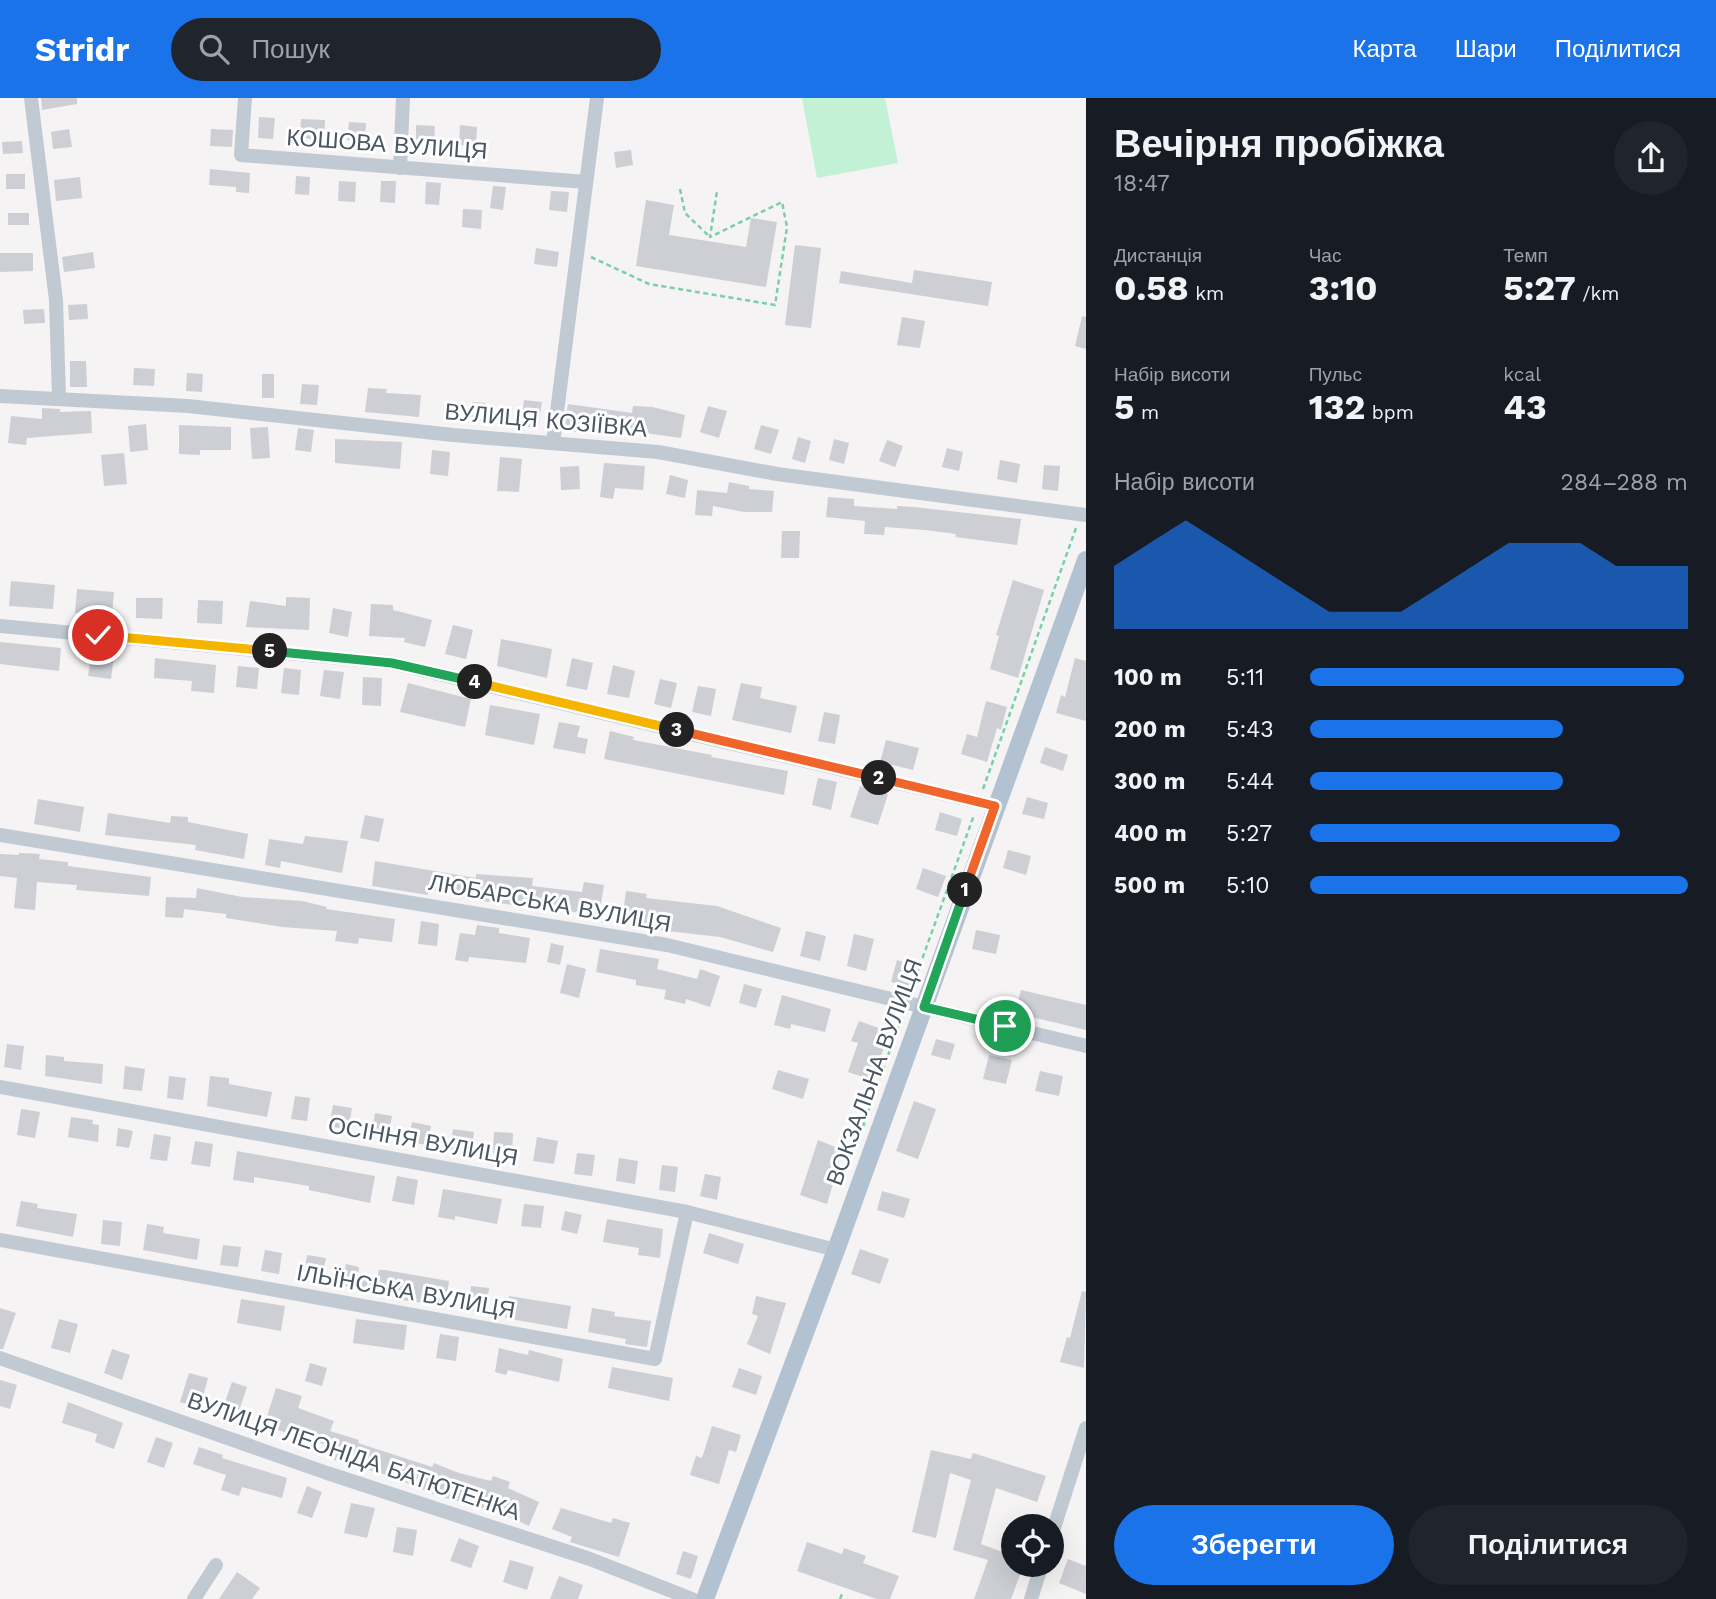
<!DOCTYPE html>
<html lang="uk">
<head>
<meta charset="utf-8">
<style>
	body { margin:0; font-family:"Work Sans",sans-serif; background:#20242c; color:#f1f3f6; height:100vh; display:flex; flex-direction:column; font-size:26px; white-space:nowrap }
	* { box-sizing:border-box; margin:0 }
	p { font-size:23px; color:#9ea1a6 }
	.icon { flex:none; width:38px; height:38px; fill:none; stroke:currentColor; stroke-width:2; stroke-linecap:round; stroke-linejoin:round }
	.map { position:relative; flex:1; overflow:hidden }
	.details { display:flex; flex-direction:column; background:#171b24; width:630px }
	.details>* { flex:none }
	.controls { position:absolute; left:1001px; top:1416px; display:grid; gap:14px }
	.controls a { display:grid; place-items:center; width:63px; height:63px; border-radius:50%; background:#171b24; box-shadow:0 7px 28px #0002; font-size:35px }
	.pin { position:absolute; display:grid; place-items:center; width:60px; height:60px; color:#fff; margin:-30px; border:4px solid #fff; border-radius:50%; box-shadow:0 2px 7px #0007 }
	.km { position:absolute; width:35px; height:35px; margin:-18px; border-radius:50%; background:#222; color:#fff; font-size:19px; line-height:35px; text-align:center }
	.round { display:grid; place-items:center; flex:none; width:74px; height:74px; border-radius:37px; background:#20242c }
	.headline { display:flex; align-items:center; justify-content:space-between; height:119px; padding:0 28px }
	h1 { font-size:38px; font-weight:700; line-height:52px }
	.figures { display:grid; grid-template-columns:repeat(3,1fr); gap:10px; height:119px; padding:7px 28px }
	.figures div { display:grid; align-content:center }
	.figures b { font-size:35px; font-weight:700 }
	.figures small { font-size:19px; font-weight:400 }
	.figures p { font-size:19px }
	.chart { height:196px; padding:14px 28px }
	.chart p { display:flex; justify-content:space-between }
	.chart svg { width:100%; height:126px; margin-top:7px; fill:#1a73e8; opacity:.7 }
	.action { display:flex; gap:14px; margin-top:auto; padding:14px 28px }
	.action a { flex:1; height:80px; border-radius:42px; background:#1a73e8; color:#fff; font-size:28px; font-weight:700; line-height:80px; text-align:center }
	.action a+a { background:#20242c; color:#f1f3f6 }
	ul { padding:0 28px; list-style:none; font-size:23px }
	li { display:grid; grid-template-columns:112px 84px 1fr; align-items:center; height:52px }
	li i { height:18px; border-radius:9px; background:#1a73e8 }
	header { display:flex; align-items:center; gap:42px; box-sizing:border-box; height:98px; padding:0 35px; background:#1a73e8; color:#fff }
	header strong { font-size:33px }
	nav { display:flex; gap:38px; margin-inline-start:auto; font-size:24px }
	.search { width:490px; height:63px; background:#20242c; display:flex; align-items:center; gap:18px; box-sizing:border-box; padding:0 24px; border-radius:38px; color:#9ea1a6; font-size:26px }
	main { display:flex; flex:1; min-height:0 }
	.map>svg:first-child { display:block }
</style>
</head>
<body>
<header>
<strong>Stridr</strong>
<div class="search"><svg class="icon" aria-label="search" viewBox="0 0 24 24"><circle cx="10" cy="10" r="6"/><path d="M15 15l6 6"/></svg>Пошук</div>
<nav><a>Карта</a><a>Шари</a><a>Поділитися</a></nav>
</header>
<main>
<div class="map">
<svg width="1086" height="1501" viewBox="0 0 1086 1501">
	<rect width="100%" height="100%" fill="#f5f3f3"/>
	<path fill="#c3f1d5" d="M802,0h83l13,65 -81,15z"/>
	<path fill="#cdcfd5" d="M41,0h36v6l-35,6z
		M259,19l16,1 -2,21 -15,-1z
		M301,21l24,1 -1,20 -24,-2z
		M349,24l17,1 -1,18 -18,-1z
		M416,27l19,1 -1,21 -18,-1z
		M460,27l17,2 -1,19 -17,-1z
		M69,31l3,18 -19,2 -2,-17z
		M211,31l22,1 -1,17 -22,-1z
		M22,43l1,12 -20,1 -1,-12z
		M631,52l2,15 -17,3 -2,-16z
		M210,71l40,4 -1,20 -13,-1v-5l-27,-2z
		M6,76h19v15h-19z
		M296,78l14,1 -1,18 -14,-1z
		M80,79l2,21 -26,3 -2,-21z
		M339,83l17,1 -1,20 -17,-1z
		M381,83h15l-1,22 -15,-1z
		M426,84l15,1 -2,22 -14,-1z
		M493,88l13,1 -3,23 -13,-2z
		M551,93l18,1 -2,20 -18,-2z
		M646,102l28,5 -5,30 77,12 5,-29 26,4 -11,65 -130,-21z
		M463,111l19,1 -1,19 -19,-2z
		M8,115h21v12h-21z
		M795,147l26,3 -10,80 -26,-3z
		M536,150l23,4 -2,15 -23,-3z
		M93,154l2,16 -31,4 -2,-15z
		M0,155h33v18l-33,1z
		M914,172l78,12 -4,24 -149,-23 2,-12 71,12z
		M87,206l1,15 -19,1 -1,-15z
		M44,211l1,14 -21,1 -1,-14z
		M1082,218l4,1v32l-11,-3z
		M902,219l23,4 -5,27 -23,-3z
		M70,263h16l1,26h-17z
		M134,270l21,1 -1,17 -21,-1z
		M187,275l16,1 -1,18 -16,-1z
		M262,276h12v24h-12z
		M302,286l17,1 -2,20 -17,-1z
		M368,290l19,1 -1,4 35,2 -2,22 -54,-5z
		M524,302l18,2 -4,26 -17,-2z
		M472,304l14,1 -1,18 -15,-1z
		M568,306l64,9 1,-7 19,1 33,8 -4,23 -101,-14 -1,8 -15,-2z
		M708,308l19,5 -8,27 -19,-6z
		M42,310l18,1v3l31,-1 1,22 -65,5 -1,7 -18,-2 3,-27 31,3z
		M146,326l2,26 -18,2 -2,-26z
		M179,327l52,2v23h-31v5l-21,-1z
		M761,327l18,5 -8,24 -17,-5z
		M268,329l2,31 -18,1 -2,-31z
		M298,330l16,2 -3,22 -16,-2z
		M798,339l13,4 -6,22 -13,-4z
		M335,341l67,3 -2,27 -65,-6z
		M834,341l15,4 -5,21 -15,-4z
		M887,342l16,6 -8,21 -16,-6z
		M947,350l16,4 -4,19 -17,-4z
		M432,352l18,2 -2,24 -18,-2z
		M124,355l3,31 -23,2 -3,-31z
		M500,359l22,2 -3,33 -22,-1z
		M1000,362l20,4 -3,19 -20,-4z
		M604,365l41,3 -2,24 -28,-2 -2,11 -13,-2z
		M1044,367l16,1 -2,25 -16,-2z
		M579,368l1,23 -19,1 -1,-23z
		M670,377l18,5 -3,18 -19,-4z
		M729,384l20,4v3l25,2 -2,21h-28l-31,-6 -1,10 -17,-1 2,-25 30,3z
		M828,399l26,2v7l43,3v-3l17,1 107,12 -4,26 -62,-8 1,-3 -31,-4 -40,-3 -1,8 -20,-1 1,-13 -39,-4z
		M782,433h18l-1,27h-18z
		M1013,482l31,10 -26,88 -28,-9 9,-33 -3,-1z
		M11,483l44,4 -2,24 -44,-3z
		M77,491l37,3 -2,24 -37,-3z
		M286,499l24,1 -1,32 -63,-3 4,-26 36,5z
		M136,500h27l-1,21 -26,-1z
		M198,502l25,1 -1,23 -25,-1z
		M371,506l22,1v5l39,10 -7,27 -21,-5 1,-4 -36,-2z
		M333,510l19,4 -4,25 -19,-4z
		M453,527l20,5 -7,29 -21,-5z
		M501,541l51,10 -5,29 -50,-12z
		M0,544l61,6 -2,23 -59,-7z
		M92,554l22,3 -3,24 -23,-3z
		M155,560l61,7 -2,28 -23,-2 1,-10 -38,-3z
		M572,560l21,5 -6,27 -21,-4z
		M1075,560l11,3v60l-30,-8 5,-18 4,2z
		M613,567l22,6 -6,27 -22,-4z
		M238,568l21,2 -2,21 -21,-2z
		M284,570l17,2 -2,25 -18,-2z
		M324,572l20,2 -4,27 -20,-3z
		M363,579l19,1 -1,28 -19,-1z
		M660,581l17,4 -6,25 -17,-4z
		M408,585l63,16 -6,28 -65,-15z
		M741,585l21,4 -2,11 37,8 -6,27 -59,-13z
		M698,588l18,3 -5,27 -19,-4z
		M986,603l21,6 -6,23 -4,-2 -10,34 -26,-8 6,-20 10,3z
		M490,607l50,9 -6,31 -49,-10z
		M824,614l16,3 -5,29 -17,-3z
		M559,624l21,4 -3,11 11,2 -3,15 -32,-6z
		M610,633l24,6 -1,3 79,15 -1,2 77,14 -4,24 -180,-36z
		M886,642l33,8 -6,22 -33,-8z
		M1045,649l23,8 -5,16 -23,-8z
		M818,680l19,4 -6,28 -19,-5z
		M860,688l28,8 -10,31 -28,-8z
		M1027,699l21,6 -4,16 -22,-5z
		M38,701l46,8 -4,25 -46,-8z
		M940,714l22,7 -5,17 -22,-6z
		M108,715l62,10 1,-7 17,1v5l60,12 -4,25 -49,-9 1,-5 -91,-10z
		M365,717l19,4 -5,23 -19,-4z
		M305,738l43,5 -6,32 -61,-12 -1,7 -15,-3 4,-26 34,5z
		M1008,752l23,6 -5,19 -23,-7z
		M19,755l21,1 -1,5 29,3v4l83,11 -2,19 -73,-6 1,-5 -40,-3 -2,28 -21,-2 3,-30 -17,-2v-22l19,1z
		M375,763l101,17v-4l57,4 -1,8 50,6 2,-10 20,3 -5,30 -126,-15 -45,-12v7l-56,-9z
		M923,770l23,8 -8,21 -22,-8z
		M197,790l45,9 60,4 25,6 -1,2 69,10 -3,23 -33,-4 -1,6 -23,-3 2,-10 -55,-4 -56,-9v-4l-42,-5 -1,9 -18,-1 1,-20 30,1z
		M626,793l21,3 -1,4 71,8 64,22 -8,24 -53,-15 -62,-7 1,-4 -37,-6z
		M421,823l18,3 -2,22 -19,-2z
		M477,827l22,3v5l31,5 -4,25 -57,-6 -1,5 -13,-2 5,-27 15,2z
		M976,832l24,5 -4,19 -24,-5z
		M806,833l20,5 -6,25 -20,-5z
		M854,836l20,5 -8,32 -19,-5z
		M551,845l13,3 -4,19 -13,-3z
		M600,851l59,10 -2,10 40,10 3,-10 20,7 -10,31 -24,-8 -1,5 -21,-5 2,-9 -30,-5v-5l-40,-8z
		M897,862l18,5 -6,22 -18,-5z
		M567,866l19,5 -7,29 -19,-5z
		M744,886l18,5 -6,19 -17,-5z
		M1021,892l65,15v25l-71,-17z
		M782,897l49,14 -6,23 -34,-8 -1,5 -16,-4z
		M859,923l31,11 -18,48 -24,-8 10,-29 -7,-2z
		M936,941l19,5 -5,16 -19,-5z
		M7,946l17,2 -3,24 -17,-3z
		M46,957l18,2v4l39,3 -1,20 -57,-8z
		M989,957l23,5 -6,24 -23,-5z
		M125,968l20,3 -3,22 -19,-2z
		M778,972l31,9 -6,20 -31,-10z
		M1040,973l23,5 -4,20 -24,-5z
		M169,978l17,2 -3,22 -16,-2z
		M210,978l19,2v6l43,8 -5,25 -60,-11z
		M295,998l15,2 -3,23 -16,-2z
		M914,1003l22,8 -18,50 -22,-8z
		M333,1007l19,3 -4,22 -19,-4z
		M21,1011l19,3 -5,26 -18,-3z
		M375,1015l17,3 -4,20 -16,-3z
		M71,1019l22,3 -1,4 7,1 -1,17 -30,-5z
		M412,1024l19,4 -3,19 -19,-3z
		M118,1030l15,3 -4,17 -13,-2z
		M453,1031l21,3 -3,23 -21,-2z
		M494,1034l19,1 -1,22 -19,-2z
		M154,1036l17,3 -4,24 -17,-2z
		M537,1039l21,4 -4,23 -21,-3z
		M818,1042l25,10 -13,33 3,1 -6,20 -27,-9z
		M195,1043l18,3 -3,23 -19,-3z
		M237,1053l138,25 -5,27 -61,-13v-4l-55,-9v6l-21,-3z
		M577,1055l18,2 -3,21 -18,-2z
		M619,1060l19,3 -3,23 -19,-3z
		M662,1067l16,2 -3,25 -16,-2z
		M705,1076l16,3 -4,23 -17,-4z
		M397,1078l21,4 -4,25 -22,-4z
		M443,1091l59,10 -5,25 -42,-8v4l-17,-3z
		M882,1093l28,8 -6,19 -27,-8z
		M21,1103l17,3 -1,4 40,6 -4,23 -57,-11z
		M524,1106l20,2 -3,22 -20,-2z
		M565,1113l17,4 -5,19 -16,-4z
		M607,1121l56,10 -3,29 -22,-3 1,-7 -36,-6z
		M103,1122l19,2 -2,24 -19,-2z
		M147,1126l17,3 -1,6 37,6 -3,21 -54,-10z
		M709,1135l35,11 -6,20 -35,-11z
		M223,1147l18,2 -3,20 -18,-2z
		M860,1151l29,10 -9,25 -29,-10z
		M265,1152l17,3 -3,21 -18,-3z
		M307,1157l19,3 -4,20 -18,-3z
		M346,1166l13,3 -1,8 19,4 2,-9h6l64,11 -4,25 -43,-6 -60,-15z
		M471,1188l18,2 -3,24 -18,-2z
		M1082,1193l4,1 -2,76 -24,-6 7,-25 3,1z
		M509,1198l62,10 -4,23 -62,-11z
		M756,1198l30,7 -16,51 -23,-10 11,-28 -6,-2z
		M241,1201l44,7 -4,25 -44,-8z
		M0,1210l16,5 -13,36h-3z
		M592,1210l23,4 -1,4 37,5 -4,26 -22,-3 1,-5 -38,-7z
		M59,1221l19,5 -8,29 -19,-5z
		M356,1221l51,6 -3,25 -51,-7z
		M440,1236l19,3 -3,24 -20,-3z
		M499,1250l29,7 1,-5 34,9 -4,23 -51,-12 -2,5 -11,-3z
		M112,1251l18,6 -8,25 -18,-7z
		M310,1265l17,5 -5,18 -17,-5z
		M612,1269l61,11 -4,23 -61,-13z
		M739,1270l23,8 -6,19 -24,-8z
		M189,1275l19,5 -8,30 -20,-6z
		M0,1282l17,5 -7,24 -10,-3z
		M232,1284l15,5 -9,27 -15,-6z
		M276,1290l26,8 -4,12 36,13 -4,10 29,9 -1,3 74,24 2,-4 25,10 32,8 2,-5 17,6 -2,6 31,14 -10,24 -30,-14 -61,-16 -48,-20 -56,-16 4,-11 -47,-17v2l-27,-8z
		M68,1304l55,21 -9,26 -19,-7 2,-8 -35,-11z
		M712,1328l29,9 -5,17 -7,-2 -10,34 -29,-9 6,-19 6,2z
		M156,1339l17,6 -9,25 -17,-6z
		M199,1349l24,8 -1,3 65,20 -5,20 -40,-11 -3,9 -18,-6 5,-15 -33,-11z
		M931,1352l40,9 2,-6 73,23 -9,26 -41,-14 -15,56 32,12v8h11l-13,35h-37l14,-39 -35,-10 18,-70 -21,-7 -14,65 -24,-6z
		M307,1388l15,6 -10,26 -15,-5z
		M351,1405l24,5 -8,30 -23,-5z
		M561,1410l50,15 2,-5 17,5 -11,34 -49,-15 2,-5 -20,-8z
		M397,1429l20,3 -4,26 -20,-4z
		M459,1440l20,8 -8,22 -21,-7z
		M807,1444l35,12 2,-6 22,8 -3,7 36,13 -9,23h-13l-80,-28z
		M683,1453l15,5 -7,23 -15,-5z
		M1068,1461l18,7v28l-27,-11z
		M510,1462l24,7 -7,23 -24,-8z
		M237,1474l23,16 -8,11h-33z
		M559,1478l24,9 -5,14h-28z"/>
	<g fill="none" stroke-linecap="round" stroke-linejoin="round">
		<path stroke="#7ad0a6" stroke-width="2.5" stroke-dasharray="5 3.5" stroke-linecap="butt" d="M680,91l5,24 25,24
			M591,159l58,27 126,21 12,-78 -5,-25 -72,35 7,-46
			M983,691l93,-261
			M911,892l63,-175
			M860,1037l42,-119
			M840,1501l2,-5"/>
		<path stroke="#c1cad2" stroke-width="14" d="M31,0l25,202 3,98
			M245,0l-4,57 345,27
			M400,70l3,-70
			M0,298l188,10 265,29 205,17 119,22 309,41
			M553,345l44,-345
			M0,528l392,37 603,143
			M0,737l667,110 419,101
			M0,989l687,125 149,38
			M0,1142l655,119 32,-147
			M0,1260l327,115 263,86 102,40
			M1052,1436l34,-106
			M194,1501l22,-34
			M1031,1501l11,-35"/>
		<path stroke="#b3c2d1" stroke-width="18" d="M705,1501l131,-349 250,-690"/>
	</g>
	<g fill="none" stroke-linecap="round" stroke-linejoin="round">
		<g stroke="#fff" stroke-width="14">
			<path id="split-1" d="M965,792l-41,117 81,19"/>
		</g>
		<g stroke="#fff" stroke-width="14">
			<path id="split-2" d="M879,680l116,28 -30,84"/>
		</g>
		<g stroke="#fff" stroke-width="14">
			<path id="split-3" d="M677,632l202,48"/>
		</g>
		<g stroke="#fff" stroke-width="14">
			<path id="split-4" d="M475,584l202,48"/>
		</g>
		<g stroke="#fff" stroke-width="14">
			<path id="split-5" d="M270,553l122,12 83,19"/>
		</g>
		<g stroke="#fff" stroke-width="14">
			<path id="split-6" d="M98,537l172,16"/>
		</g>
		<use href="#split-1" stroke="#22a559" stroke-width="9"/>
		<use href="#split-2" stroke="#f0652b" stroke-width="9"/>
		<use href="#split-3" stroke="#f0652b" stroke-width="9"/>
		<use href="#split-4" stroke="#f5b400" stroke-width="9"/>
		<use href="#split-5" stroke="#22a559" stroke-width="9"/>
		<use href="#split-6" stroke="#f5b400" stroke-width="9"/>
	</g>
	<g text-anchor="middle" stroke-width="6" stroke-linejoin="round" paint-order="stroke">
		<g font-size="23" fill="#4a5661" stroke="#fff">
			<text transform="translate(387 46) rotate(4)" y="8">КОШОВА ВУЛИЦЯ</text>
			<text transform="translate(546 322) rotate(5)" y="8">ВУЛИЦЯ КОЗІЇВКА</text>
			<text transform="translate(550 805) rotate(10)" y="8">ЛЮБАРСЬКА ВУЛИЦЯ</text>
			<text transform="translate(874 974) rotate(-70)" y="8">ВОКЗАЛЬНА ВУЛИЦЯ</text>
			<text transform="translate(423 1043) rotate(10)" y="8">ОСІННЯ ВУЛИЦЯ</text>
			<text transform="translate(406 1193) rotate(10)" y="8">ІЛЬЇНСЬКА ВУЛИЦЯ</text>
			<text transform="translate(354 1358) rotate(19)" y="8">ВУЛИЦЯ ЛЕОНІДА БАТЮТЕНКА</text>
		</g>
	</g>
</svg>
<div class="controls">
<a><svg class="icon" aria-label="locate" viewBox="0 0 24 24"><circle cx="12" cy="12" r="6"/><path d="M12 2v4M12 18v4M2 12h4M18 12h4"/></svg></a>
</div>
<div class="pin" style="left:1005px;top:928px;background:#1e9e55"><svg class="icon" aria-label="arrive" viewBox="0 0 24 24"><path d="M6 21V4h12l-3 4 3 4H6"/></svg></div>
<div class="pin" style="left:98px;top:537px;background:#d93025"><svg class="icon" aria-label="check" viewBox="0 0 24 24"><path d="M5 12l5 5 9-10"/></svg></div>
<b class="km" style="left:965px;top:792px">1</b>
<b class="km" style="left:879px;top:680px">2</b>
<b class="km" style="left:677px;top:632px">3</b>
<b class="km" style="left:475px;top:584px">4</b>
<b class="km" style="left:270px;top:553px">5</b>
</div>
<section class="details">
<div class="headline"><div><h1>Вечірня пробіжка</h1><p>18:47</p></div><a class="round"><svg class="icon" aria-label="share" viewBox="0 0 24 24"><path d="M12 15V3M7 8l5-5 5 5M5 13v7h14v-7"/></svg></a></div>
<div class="figures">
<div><p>Дистанція</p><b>0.58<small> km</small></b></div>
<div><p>Час</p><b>3:10</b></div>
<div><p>Темп</p><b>5:27<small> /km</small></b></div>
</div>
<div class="figures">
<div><p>Набір висоти</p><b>5<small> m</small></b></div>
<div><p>Пульс</p><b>132<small> bpm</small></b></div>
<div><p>kcal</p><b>43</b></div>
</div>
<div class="chart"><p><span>Набір висоти</span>284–288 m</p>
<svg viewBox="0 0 160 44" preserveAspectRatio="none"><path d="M0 44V22L10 14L20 6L30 14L40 22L50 30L60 38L70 38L80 38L90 30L100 22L110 14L120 14L130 14L140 22L150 22L160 22V44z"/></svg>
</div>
<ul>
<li><b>100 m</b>5:11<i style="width:99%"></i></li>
<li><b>200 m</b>5:43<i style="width:67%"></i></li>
<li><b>300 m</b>5:44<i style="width:67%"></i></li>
<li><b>400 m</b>5:27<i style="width:82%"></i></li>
<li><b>500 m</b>5:10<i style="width:100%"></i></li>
</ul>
<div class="action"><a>Зберегти</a><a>Поділитися</a></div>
</section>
</main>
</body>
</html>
